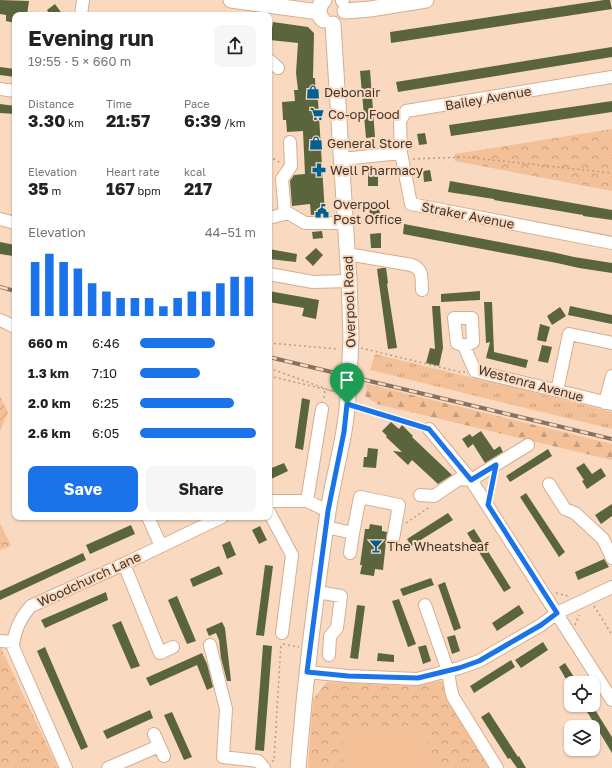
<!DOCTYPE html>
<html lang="en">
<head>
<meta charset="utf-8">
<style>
	body { margin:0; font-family:"Golos Text",sans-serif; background:#f6f6f6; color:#222; height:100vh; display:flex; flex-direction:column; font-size:15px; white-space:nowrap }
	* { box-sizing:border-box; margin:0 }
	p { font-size:13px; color:#767676 }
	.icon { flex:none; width:22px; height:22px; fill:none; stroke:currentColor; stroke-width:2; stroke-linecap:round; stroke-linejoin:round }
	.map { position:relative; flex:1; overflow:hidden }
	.sheet { position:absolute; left:12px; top:12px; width:260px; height:508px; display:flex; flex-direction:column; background:#fff; border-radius:8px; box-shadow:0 1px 3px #0004 }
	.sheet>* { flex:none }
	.controls { position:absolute; left:564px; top:676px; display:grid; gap:8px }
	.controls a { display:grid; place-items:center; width:36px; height:36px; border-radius:8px; background:#fff; box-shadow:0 1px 3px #0004; font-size:20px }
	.pin { position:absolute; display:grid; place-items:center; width:34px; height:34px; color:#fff; margin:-41px -17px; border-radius:50% 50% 50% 0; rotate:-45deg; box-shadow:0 0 4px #0007 }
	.pin .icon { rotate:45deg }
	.round { display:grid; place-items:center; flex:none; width:42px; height:42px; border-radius:8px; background:#f6f6f6 }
	.overview { display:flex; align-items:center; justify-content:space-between; height:68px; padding:0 16px }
	h1 { font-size:22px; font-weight:700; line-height:30px }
	.metrics { display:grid; grid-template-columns:repeat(3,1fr); gap:6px; height:68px; padding:4px 16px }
	.metrics div { display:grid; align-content:center }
	.metrics b { font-size:17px; font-weight:700 }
	.metrics small { font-size:11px; font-weight:400 }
	.metrics p { font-size:11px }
	.chart { height:112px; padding:8px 16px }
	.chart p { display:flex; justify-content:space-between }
	.chart svg { width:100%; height:72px; margin-top:4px; stroke:#1a73e8; stroke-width:6 }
	.action { display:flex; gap:8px; margin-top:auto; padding:8px 16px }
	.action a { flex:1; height:46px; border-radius:8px; background:#1a73e8; color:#fff; font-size:16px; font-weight:700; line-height:46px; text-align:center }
	.action a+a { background:#f6f6f6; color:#222 }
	ul { padding:0 16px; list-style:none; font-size:13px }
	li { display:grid; grid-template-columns:64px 48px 1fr; align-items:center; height:30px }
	li i { height:10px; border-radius:5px; background:#1a73e8 }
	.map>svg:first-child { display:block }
</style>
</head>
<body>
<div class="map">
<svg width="612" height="768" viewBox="0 0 612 768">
	<defs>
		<pattern id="grass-tufts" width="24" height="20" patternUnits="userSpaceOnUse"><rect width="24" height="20" fill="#f4c097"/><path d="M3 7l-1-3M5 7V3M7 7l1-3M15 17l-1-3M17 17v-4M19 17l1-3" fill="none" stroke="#c79d7b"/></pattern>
		<pattern id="forest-firs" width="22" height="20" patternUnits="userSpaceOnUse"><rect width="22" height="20" fill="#f4c097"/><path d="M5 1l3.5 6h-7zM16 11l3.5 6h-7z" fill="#c79d7b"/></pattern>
		<pattern id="park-crowns" width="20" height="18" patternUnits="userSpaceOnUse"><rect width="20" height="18" fill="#f4c097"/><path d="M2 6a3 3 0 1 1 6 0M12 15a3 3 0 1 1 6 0" fill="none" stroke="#c79d7b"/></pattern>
		<pattern id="garden-furrows" width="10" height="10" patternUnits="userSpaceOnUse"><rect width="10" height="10" fill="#f4c097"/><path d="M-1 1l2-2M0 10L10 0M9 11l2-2" fill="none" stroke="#c79d7b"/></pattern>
	</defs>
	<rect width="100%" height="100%" fill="#f9d9c0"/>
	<path fill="url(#grass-tufts)" d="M375,354l237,58v17l-242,-59z"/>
	<path fill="url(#forest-firs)" d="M367,384l245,60v16l-235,-56 -12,-8z"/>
	<path fill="url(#park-crowns)" d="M612,129v62l-157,-30v-7z
		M0,523l11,23 -11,4z
		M0,648h1l57,120h-58z
		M440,681h5l48,87h-185l5,-69 14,-17 89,4z"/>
	<path fill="url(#garden-furrows)" d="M0,396l8,16 -8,19z"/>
	<path fill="#f4c097" d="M427,725l1,43h-85l-1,-41z"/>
	<path fill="#5b653d" d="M0,0l29,1 -2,14h-12v8l-9,-2v-6l-6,-1z
		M604,0h6l2,9 -221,34 -1,-11z
		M55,4l8,11h-13l-3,-5z
		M273,22l35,5 6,6 -1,45h2l1,22h2l7,114 -14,1 -1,-11 -18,2 -2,-25 4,-6 11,-1 -2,-43 -16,1 -1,-12h-3l-1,-18 13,-1 -1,-11h4l-2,-17 2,-30 -28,-3z
		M612,47v10l-214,35 -2,-10z
		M0,67l15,2v8l-15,-2z
		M370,70l5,67 -9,1 -6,-67z
		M612,101v11l-161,24 -2,-11z
		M0,104l15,2v8l-15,-1z
		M425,133l2,11 -8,1 -2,-11z
		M430,170l2,11 -8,1 -1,-11z
		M368,171h10v15h-10z
		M450,181l162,29v10l-29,-4v-1l-89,-15v-1l-46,-7z
		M369,202h10l1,14 -10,1z
		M404,224l148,28 22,5 38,6v10l-33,-5 -22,-5 -154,-29z
		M322,231l1,7 -10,1 -1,-7z
		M381,233v15h-10l-1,-14z
		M0,242l15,3 -2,11 -13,-2z
		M316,248l7,7 -10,11 -8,-8z
		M269,249l28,5 -1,8 -27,-3z
		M382,268h4l1,7 1,8 -1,1 10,64 -9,1 -11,-80z
		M269,291l50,9 -3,19 -14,-3 2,-8 -35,-6z
		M480,291v9l-39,2v-8z
		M484,302h8l2,50 34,8 -2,8 -40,-10 4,-16 -4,1z
		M432,306h8l3,42 -4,18 -13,-3 4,-15 5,1z
		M570,306l42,9v9l-44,-9z
		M560,307l6,9 -14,9 -5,-9z
		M540,324l10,3 -4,15 -9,-2z
		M542,345l10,2 -4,16 -10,-2z
		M302,398l8,2 -7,50 -8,-2z
		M391,422l8,7 3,-4 11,11 -1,1 40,38 -14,9 -26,-24 -4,5 -15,-14 9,1 -16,-15 1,-1 -5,-5z
		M481,431l13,19 6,-4 3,6 -18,11 -12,-19 -5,4 -6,-9 8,-5 2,3z
		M368,448l10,1 -2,19 -13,-1 1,-10h3z
		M548,449l4,7 -42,26 -4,-6z
		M284,463l4,8 -19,9v-11z
		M584,463l8,11 9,-6 5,8 -19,13 -5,-8 2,-1 -8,-12z
		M526,493l39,59 -6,5 -39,-60z
		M612,504v12l-11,8 -6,-9z
		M448,513l5,7 -42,26 -4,-7z
		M370,524l12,2v5l5,1 -4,38 -8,-1 -1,7 -14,-2 2,-9h-2l5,-36h4z
		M131,525l4,9 -45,20 -4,-9z
		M260,526l7,14 -8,4 -7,-14z
		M474,529l37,59 -7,4 -37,-59z
		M230,541l6,14 -9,4 -5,-14z
		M83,553l3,7 -86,40v-9z
		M604,559l5,8 -31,13 -3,-8z
		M265,565l8,1 -9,70 -8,-1z
		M219,566l4,8 -30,13 -3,-8z
		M431,578l3,7 -31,11 -3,-7z
		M445,582l16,46 -7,3 -16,-46z
		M106,592l2,8 -63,28 -4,-8z
		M177,596l19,45 -9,3 -19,-44z
		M399,599l17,45 -8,3 -16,-46z
		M357,605l8,1 -7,53 -8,-1z
		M519,605l5,8 -27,18 -5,-8z
		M121,621l19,45 -9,3 -19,-44z
		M222,622l3,6 6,53h-4l-6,-23 -2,-18 -3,-7 -7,3 -3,-7z
		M455,635l5,16 -8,3 -5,-17z
		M543,642l5,8 -27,18 -6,-8z
		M263,645l9,1 -8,105 -9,-1z
		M426,645l5,16 -8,3 -5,-17z
		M45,647l43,100 -7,3 -44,-99z
		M202,653l5,11 6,23 -6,3 -10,-25 -47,21 -4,-8z
		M378,653l16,2v7l-17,-1z
		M511,660l4,7 -41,26 -4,-7z
		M565,663l9,14 4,6h-9l-2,-2 -8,-14z
		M583,705h9l20,32v16z
		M150,710l3,8 -46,21 -4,-8z
		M172,712l20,45 -8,3 -20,-45z
		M489,712l29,45 1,-1 7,12h-9l-7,-10 -2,1 -27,-42z"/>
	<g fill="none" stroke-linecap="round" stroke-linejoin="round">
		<g stroke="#d5ae90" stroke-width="14">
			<path id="minor" d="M342,1l1,-1
				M81,15l2,-15
				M269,60l9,8
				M0,89l15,2
				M401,153l-1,-32 6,-10 206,-34
				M342,159l59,-6 10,51 201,39
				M285,214l-3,-35 9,-13 -1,-24
				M269,218l19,-5 17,10h41
				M0,219l15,4
				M347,254l65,11c12,5 9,13 10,25
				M269,274l44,8 36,-1
				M454,318h18l1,24 -9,4 -7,-3z
				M0,320l15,7
				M464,346l11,25 137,33
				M557,391l12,-57 43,9
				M605,403l7,-27
				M429,429l42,51 141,220
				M549,484l16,25 10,4 28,26 9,19
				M420,495l14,1 25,-17 12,1 57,-35
				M269,501h38l21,10
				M307,501l15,-92
				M269,512l23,43 -10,78
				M148,517l13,29
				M326,527l27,6 -3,20
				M353,533l7,-36 39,8 -6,34
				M124,564l36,89 13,-6
				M317,592l24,4 -4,32 -7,8 -1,19
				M425,605l23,66 3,19 2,7 44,71
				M0,641l13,1
				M210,645l16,64 -3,48 35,4 6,7
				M307,672l41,4 69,3 42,-11 20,-7 62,-36 16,-12 55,-26
				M154,734l10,22
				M66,768l-53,-121c1,-16 7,-29 18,-41l93,-42 98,-47
				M108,768l51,-22"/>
		</g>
		<g stroke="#d5ae90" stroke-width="17">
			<path id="major" d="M231,0l88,12
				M345,11l25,-2 56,-9
				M323,20c-6,-6 -5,-14 1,-20
				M333,24l16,257 2,57 -1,21
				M298,768c7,-85 17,-171 30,-256 6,-40 19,-79 20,-119"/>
		</g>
		<path stroke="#b89d89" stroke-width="1.5" stroke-dasharray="2 3" stroke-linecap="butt" d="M269,156l12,7
			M413,159l52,-2 147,16
			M269,343l69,6
			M361,348l99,24h5
			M269,368l63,23
			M269,376l68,16
			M324,398l1,-8
			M359,408l61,18
			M490,491l3,-11
			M406,523l25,-17
			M556,593l12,3
			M594,606l18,29
			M575,625l4,-10
			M283,644l16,3
			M272,761h2l7,-118"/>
		<use href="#minor" stroke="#fff" stroke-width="12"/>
		<use href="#major" stroke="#fff" stroke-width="15"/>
		<g stroke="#877261" stroke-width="4">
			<path id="rail" d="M0,287l15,4
				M269,357l343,82"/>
		</g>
		<use href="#rail" stroke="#f9d9c0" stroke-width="2.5" stroke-dasharray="8" stroke-linecap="butt"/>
		<g stroke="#d5ae90" stroke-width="17" stroke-linecap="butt">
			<path id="major-bridge" d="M348,393l2,-34"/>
		</g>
		<use href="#major-bridge" stroke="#fff" stroke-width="15"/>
	</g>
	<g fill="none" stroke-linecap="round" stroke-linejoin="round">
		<g stroke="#fff" stroke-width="8">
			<path id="route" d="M347,404l82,25 42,51 25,-15 -8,40 69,108 -16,12 -62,36 -20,7 -41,10 -70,-2 -41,-4 21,-161 16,-79z"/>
		</g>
		<use href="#route" stroke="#1a73e8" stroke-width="5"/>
	</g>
	<defs>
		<g id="shop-bare" transform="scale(1.08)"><path d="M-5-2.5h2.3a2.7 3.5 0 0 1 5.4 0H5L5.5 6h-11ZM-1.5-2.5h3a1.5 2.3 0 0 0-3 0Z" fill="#006090" stroke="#f9d9c0" stroke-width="2.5" paint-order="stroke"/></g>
		<g id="supermarket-bare" transform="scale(1.08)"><path d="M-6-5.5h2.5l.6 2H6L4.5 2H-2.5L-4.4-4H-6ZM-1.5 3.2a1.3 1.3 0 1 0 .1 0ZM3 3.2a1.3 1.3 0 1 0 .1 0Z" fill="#006090" stroke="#f9d9c0" stroke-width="2.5" paint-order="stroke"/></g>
		<g id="pharmacy-bare" transform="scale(1.08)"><path d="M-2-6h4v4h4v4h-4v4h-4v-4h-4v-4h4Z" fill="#006090" stroke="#f9d9c0" stroke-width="2.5" paint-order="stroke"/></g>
		<g id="civic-bare" transform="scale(1.08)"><path d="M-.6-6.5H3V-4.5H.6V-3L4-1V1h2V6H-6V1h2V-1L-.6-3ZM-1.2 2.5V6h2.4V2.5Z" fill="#006090" stroke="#f9d9c0" stroke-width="2.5" paint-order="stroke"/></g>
		<g id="bar-bare" transform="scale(1.08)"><path d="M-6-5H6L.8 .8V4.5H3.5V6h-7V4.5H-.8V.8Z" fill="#006090" stroke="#f9d9c0" stroke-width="2.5" paint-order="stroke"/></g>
	</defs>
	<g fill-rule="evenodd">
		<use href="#shop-bare" x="313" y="92"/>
		<use href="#supermarket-bare" x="317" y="114"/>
		<use href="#shop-bare" x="316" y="143"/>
		<use href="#pharmacy-bare" x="319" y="170"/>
		<use href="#civic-bare" x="322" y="211"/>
		<use href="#bar-bare" x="376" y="546"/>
	</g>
	<g text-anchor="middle" stroke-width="4" stroke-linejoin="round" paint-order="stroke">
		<g font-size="13" fill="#443428" stroke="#f9d9c0" text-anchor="start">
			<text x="324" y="97">Debonair</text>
			<text x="328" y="119">Co-op Food</text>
			<text x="327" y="148">General Store</text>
			<text x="330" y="175">Well Pharmacy</text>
			<text x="333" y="209">Overpool<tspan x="333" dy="15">Post Office</tspan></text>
			<text x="387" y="551">The Wheatsheaf</text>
		</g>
		<g font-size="13" fill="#443428" stroke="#f9d9c0">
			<text transform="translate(488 98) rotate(-10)" y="5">Bailey Avenue</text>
			<text transform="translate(468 215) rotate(11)" y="5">Straker Avenue</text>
			<text transform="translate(349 302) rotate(-92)" y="5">Overpool Road</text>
			<text transform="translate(531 383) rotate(15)" y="5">Westenra Avenue</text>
			<text transform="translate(89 579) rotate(-25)" y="5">Woodchurch Lane</text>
		</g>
	</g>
</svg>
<div class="controls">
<a><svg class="icon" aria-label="locate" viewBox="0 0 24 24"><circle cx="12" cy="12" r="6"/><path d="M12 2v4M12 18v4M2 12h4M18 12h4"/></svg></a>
<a><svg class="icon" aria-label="layers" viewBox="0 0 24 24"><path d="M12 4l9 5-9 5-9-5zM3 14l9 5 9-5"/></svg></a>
</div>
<div class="pin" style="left:347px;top:404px;background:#1e9e55"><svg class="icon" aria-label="arrive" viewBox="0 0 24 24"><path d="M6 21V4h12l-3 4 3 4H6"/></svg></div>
<section class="sheet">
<div class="overview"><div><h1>Evening run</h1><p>19:55 · 5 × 660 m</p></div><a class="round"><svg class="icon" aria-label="share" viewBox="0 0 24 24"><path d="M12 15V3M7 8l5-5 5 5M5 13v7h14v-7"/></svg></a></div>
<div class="metrics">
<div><p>Distance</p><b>3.30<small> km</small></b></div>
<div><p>Time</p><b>21:57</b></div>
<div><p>Pace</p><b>6:39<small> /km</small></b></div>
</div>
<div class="metrics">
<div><p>Elevation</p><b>35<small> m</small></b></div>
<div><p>Heart rate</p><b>167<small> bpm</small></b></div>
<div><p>kcal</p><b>217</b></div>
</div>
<div class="chart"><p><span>Elevation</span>44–51 m</p>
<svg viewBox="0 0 160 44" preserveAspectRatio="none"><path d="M5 44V11M15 44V6M25 44V11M35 44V15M45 44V24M55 44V29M65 44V33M75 44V33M85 44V33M95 44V38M105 44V33M115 44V29M125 44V29M135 44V24M145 44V20M155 44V20"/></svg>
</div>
<ul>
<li><b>660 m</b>6:46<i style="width:65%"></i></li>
<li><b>1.3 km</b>7:10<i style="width:52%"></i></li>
<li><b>2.0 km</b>6:25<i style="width:81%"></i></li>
<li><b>2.6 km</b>6:05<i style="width:100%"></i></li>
</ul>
<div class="action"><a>Save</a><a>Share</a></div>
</section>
</div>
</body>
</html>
